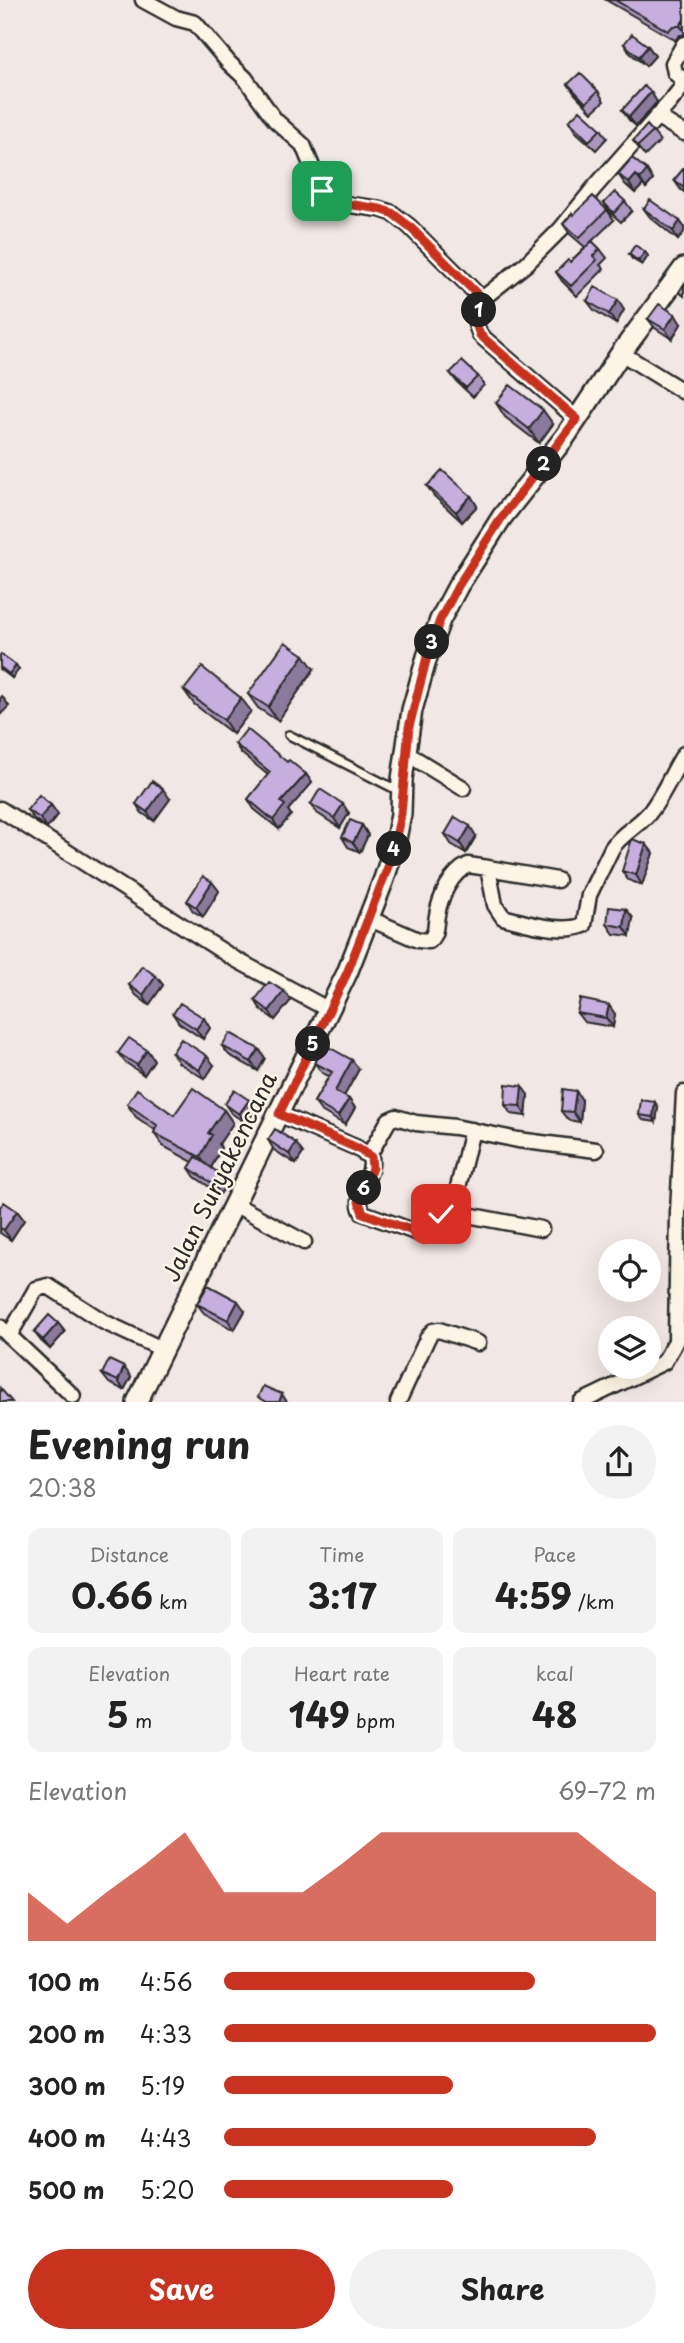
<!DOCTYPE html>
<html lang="en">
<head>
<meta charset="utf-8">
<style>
	body { margin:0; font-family:"Playpen Sans",sans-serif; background:#f2f2f2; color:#222; height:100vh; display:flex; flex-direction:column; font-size:26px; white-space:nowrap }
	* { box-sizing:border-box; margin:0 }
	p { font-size:23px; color:#767676 }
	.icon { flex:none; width:38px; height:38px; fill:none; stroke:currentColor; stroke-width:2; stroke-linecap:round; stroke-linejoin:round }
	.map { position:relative; height:1402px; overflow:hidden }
	.details { display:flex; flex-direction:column; background:#fff; flex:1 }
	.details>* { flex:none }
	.controls { position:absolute; left:598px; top:1239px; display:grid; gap:14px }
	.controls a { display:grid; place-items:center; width:63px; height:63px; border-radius:50%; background:#fff; box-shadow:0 7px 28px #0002; font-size:35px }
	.pin { position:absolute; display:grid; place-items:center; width:60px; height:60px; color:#fff; margin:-30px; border-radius:14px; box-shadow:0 4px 10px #0006 }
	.km { position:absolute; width:35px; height:35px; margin:-18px; border-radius:50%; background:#222; color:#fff; font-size:19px; line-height:35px; text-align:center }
	.round { display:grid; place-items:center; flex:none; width:74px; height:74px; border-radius:37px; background:#f2f2f2 }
	.overview { display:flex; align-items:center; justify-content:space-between; height:119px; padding:0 28px }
	h1 { font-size:38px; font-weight:700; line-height:52px }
	.figures { display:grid; grid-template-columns:repeat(3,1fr); gap:10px; height:119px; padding:7px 28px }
	.figures div { display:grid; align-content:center; border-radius:14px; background:#f2f2f2; text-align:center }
	.figures b { font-size:35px; font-weight:700 }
	.figures small { font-size:19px; font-weight:400 }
	.figures p { font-size:19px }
	.chart { height:196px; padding:14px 28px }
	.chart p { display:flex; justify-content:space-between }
	.chart svg { width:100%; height:126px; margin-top:7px; fill:#c8321e; opacity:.7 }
	.primary-button { display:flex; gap:14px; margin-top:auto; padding:14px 28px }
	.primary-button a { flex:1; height:80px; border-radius:42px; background:#c8321e; color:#fff; font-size:28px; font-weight:700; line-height:80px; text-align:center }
	.primary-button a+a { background:#f2f2f2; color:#222 }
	ul { padding:0 28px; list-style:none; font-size:23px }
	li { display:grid; grid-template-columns:112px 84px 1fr; align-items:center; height:52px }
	li i { height:18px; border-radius:9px; background:#c8321e }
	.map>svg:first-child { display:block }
</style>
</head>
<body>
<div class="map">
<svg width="684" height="1402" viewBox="0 0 684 1402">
	<rect width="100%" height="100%" fill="#f1e7e4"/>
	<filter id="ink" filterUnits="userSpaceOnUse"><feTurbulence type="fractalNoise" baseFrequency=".0143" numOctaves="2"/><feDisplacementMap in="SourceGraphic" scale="14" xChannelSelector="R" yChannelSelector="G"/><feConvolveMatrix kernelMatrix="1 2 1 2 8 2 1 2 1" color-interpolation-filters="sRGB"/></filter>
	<g filter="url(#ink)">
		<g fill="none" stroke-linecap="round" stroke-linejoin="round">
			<g stroke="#2b2b2b" stroke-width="12">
				<path id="lane" d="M289,735l110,56"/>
			</g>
			<g stroke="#2b2b2b" stroke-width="19">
				<path id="street" d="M143,0l33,18 19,5 34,40 16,15 30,42 28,25 19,46 6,7 15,6 37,5 12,4 17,13 73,73 -6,25 4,11 97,84
					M658,117l26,16
					M482,299l44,-35 35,-35 33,-41 76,-86 12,-15 -1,-9 -6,-5 -2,-10 11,-19
					M621,353l63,39
					M406,753l57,35
					M0,809l233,149 96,52
					M488,868l69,12
					M368,918l50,22 11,1c8,-8 6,-16 8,-26 3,-18 14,-42 31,-50l20,3 7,37 8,12c21,6 60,17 81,8l5,-30 23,-47c9,-14 26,-22 37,-35 14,-17 23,-40 35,-59
					M279,1114l78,34 14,10c3,19 -19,38 -8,55l61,22 7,-3 10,-18 11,-2 89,17
					M369,1155l20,-35 7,-3 20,6 39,4 63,13 78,10
					M234,1204l70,38
					M452,1212l20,-82
					M0,1327l73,69
					M9,1336l27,-47 12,-3 56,36 58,27
					M398,1402l30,-65 5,-6 6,-1 39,13
					M581,1402l83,-40 12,-21 2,-129 6,-119"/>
			</g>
			<g stroke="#2b2b2b" stroke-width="24">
				<path id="secondary" d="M137,1402l210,-429 37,-94 11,-35 6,-30 1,-35 10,-69 15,-53 13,-37 18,-34 44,-69 63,-80 56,-84 63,-85"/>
			</g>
			<use href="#lane" stroke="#fcf5e5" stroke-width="7"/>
			<use href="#street" stroke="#fcf5e5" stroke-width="14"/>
			<use href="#secondary" stroke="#fcf5e5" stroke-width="19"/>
		</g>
		<path fill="#aa96bf" stroke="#2b2b2b" stroke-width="2" d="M606,0h76l2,1v34h-4l-5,5z
			M624,44l24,2 7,10 -9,10 -16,-13z
			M568,84l30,7 6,10 -12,11 -17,-18z
			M657,102l-21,24 -7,-6 -7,-10z
			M569,121l32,8 6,9 -11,12 -21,-19z
			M653,132l7,9 -15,15 -12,-15z
			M684,168v24l-3,-2 -7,-10z
			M647,170l6,10 -7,8 -3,-3 -8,8 -10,-9 -7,-10z
			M625,201l7,10 -11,11 -11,-10 -6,-9z
			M644,209l36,12 4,6v5l-6,8 -28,-23z
			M607,210l7,10 -22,21 8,8 7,9 -7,7 4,4 -27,27 -15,-15 -6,-9 14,-10 15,-15 -15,-13 -7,-10 10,-9z
			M645,252l3,4 -6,9 -10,-6 -3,-5z
			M587,301l37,9 -8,14 -22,-14z
			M648,319l33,5 -9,15 -17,-11z
			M450,373l28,3 6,9 -11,12 -16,-15z
			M496,403l57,21 -14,19 -34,-26z
			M427,486l44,10 6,10 -15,16 -28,-26z
			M0,656l19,13 -7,9 -12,-9z
			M314,669l-36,52 -20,-13 -10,-14z
			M184,690l67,21 -18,23 -39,-30z
			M235,744l52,18 19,12 6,9 -24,27 3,5 -12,14 -25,-20 -6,-10 20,-24 -27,-22z
			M170,799l-16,22 -12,-8 -6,-9z
			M311,804l38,9 -9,15 -23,-15z
			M51,805l7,10 -11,13 -13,-9 -7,-9z
			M362,825l6,10 -8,17 -12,-5 -6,-10z
			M445,834l31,2 -10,17 -15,-9z
			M646,844l7,9 -11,32 -14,-5 -6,-9z
			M212,882l7,9 -16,26 -10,-6 -6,-10z
			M626,909l7,9 -3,18 -16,-2 -7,-10z
			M156,976l7,9 -14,20 -13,-10 -7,-10z
			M255,1000h36l-16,20 -14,-10z
			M577,1013l38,1 -2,13 -29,-5z
			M173,1014l37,14 -7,11 -24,-16z
			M222,1046l37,3 6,9 -7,13 -29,-16z
			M147,1050l7,10 -10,15 -19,-13 -7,-9z
			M172,1053l42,12 -9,14 -26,-16z
			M315,1063l44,6 -15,27 5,3 6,9 -10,17 -24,-14 -7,-9 15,-26 -7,-3z
			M528,1095l-2,21 -15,-2 -6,-9z
			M582,1100l-2,22 -12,-2 -7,-9z
			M127,1104l47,11 50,-5 9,13 -14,21 2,4 -10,20 16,16 -7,10 -25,-17 -6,-9 4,-6 -30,-16 -9,-13 1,-3 -19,-13z
			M225,1104l31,5 -10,14 -15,-10z
			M658,1107l-2,15 -13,-2 -4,-5z
			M268,1140l35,13 -7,11 -22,-14z
			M0,1207l17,4 7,9 -13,20 -11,-7z
			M197,1304l48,7 -11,19 -30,-17z
			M58,1323l7,9 -15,17 -9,-8 -7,-9z
			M102,1374l29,3 -7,13 -15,-7z"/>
		<path fill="#8b7a9b" stroke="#2b2b2b" stroke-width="2" d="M684,19v12l-4,-5z
			M648,46l7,10 -9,10 -7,-9z
			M651,92l6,10 -21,24 -7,-9z
			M647,170l6,10 -7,8 -6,-9z
			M636,175l7,10 -8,8 -6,-10z
			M680,221l4,6v5l-6,8 -5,-9z
			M645,252l3,4 -6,9 -4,-4z
			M618,300l6,10 -8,14 -7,-10z
			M675,314l6,10 -9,15 -7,-10z
			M543,410l10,14 -14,19 -10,-14z
			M471,496l6,10 -15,16 -6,-10z
			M304,655l10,14 -36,52 -10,-14z
			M16,665l3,4 -7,9 -3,-4z
			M2,696l7,10 -9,9v-16z
			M241,698l10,13 -18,23 -9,-14z
			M306,774l6,9 -24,27 3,5 -12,14 -6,-9 8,-18z
			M163,789l7,10 -16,22 -7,-9z
			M343,804l6,9 -9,15 -6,-10z
			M51,805l7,10 -11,13 -7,-10z
			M362,825l6,10 -8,17 -7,-9z
			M470,826l6,10 -10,17 -6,-10z
			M646,844l7,9 -11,32 -6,-10z
			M212,882l7,9 -16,26 -7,-10z
			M626,909l7,9 -3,18 -6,-9z
			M156,976l7,9 -14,20 -6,-10z
			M284,991l7,9 -16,20 -6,-9z
			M609,1005l6,9 -2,13 -7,-9z
			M204,1018l6,10 -7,11 -7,-10z
			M259,1049l6,9 -7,13 -7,-9z
			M147,1050l7,10 -10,15 -7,-10z
			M207,1056l7,9 -9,14 -6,-9z
			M352,1060l7,9 -17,31 -7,-9z
			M522,1086l6,9 -2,21 -6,-10z
			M576,1091l6,9 -2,22 -7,-10z
			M349,1099l6,9 -10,17 -7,-9z
			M249,1100l7,9 -10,14 -7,-9z
			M655,1102l3,5 -2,15 -3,-5z
			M224,1110l9,13 -14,21 2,4 -11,22 -10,-13 8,-24z
			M296,1143l7,10 -7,11 -7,-10z
			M220,1174l7,10 -7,10 -7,-10z
			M17,1211l7,9 -13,20 -7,-10z
			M238,1301l7,10 -11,19 -6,-10z
			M58,1323l7,9 -15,17 -7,-9z
			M124,1367l7,10 -7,13 -6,-9z
			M282,1394l5,8h-8z"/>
		<path fill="#c6afde" stroke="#2b2b2b" stroke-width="2" d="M615,0h67l2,1v18l-4,7h-7l-5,5z
			M632,34l16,12 -9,11 -15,-13z
			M580,73l18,18 -12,12 -18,-19z
			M644,86l7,6 -22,25 -7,-7z
			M580,110l21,19 -12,12 -20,-20z
			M647,125l6,7 -15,14 -5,-5z
			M632,158l15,12 -7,9 -4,-4 -7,8 -11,-9z
			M684,168v20l-10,-8z
			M615,192l10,9 -11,12 -10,-10z
			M593,196l14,14 -28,28 -16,-14 9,-11 1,2z
			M650,200l30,21 -7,10 -29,-22z
			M592,241l8,8 -7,7 4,4 -26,26 -15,-14 12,-12 2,2z
			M635,245l10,7 -7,9 -9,-7z
			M684,284v12l-5,-4z
			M595,287l23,13 -9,14 -22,-13z
			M659,304l16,10 -10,15 -17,-10z
			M462,361l16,15 -12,12 -16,-15z
			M510,385l33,25 -14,19 -33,-26z
			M442,470l29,26 -15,16 -29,-26z
			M285,642l19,13 -36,52 -20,-13z
			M1,654l15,11 -7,9 -9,-7v-11z
			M202,667l39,31 -17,22 -40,-30z
			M247,729l40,33 2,-2 17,14 -25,28 4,3 -12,15 -25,-21 22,-27 -35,-28z
			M152,781l11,8 -16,23 -11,-8z
			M320,789l23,15 -9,14 -23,-14z
			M39,795l12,10 -11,13 -13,-8z
			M455,817l15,9 -10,17 -15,-9z
			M350,820l12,5 -9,18 -11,-6z
			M632,839l14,5 -10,31 -14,-4z
			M203,876l9,6 -16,25 -9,-6z
			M609,907l17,2 -2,18 -17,-3z
			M142,966l14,10 -13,19 -14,-10z
			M269,982l15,9 -15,20 -14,-11z
			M580,999l29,6 -3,13 -29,-5z
			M180,1003l24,15 -8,11 -23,-15z
			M230,1033l29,16 -8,13 -29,-16z
			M129,1038l18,12 -10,15 -19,-12z
			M181,1039l26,17 -8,14 -27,-17z
			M325,1045l27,15 -17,31 14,8 -11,17 -24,-14 18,-30 -17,-9z
			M506,1084l16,2 -2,20 -15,-1z
			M193,1088l31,22 -16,23 4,2 -12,22 -46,-24 3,-8 -30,-21 10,-15 37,26z
			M563,1089l13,2 -3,21 -12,-1z
			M234,1090l15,10 -10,14 -14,-10z
			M641,1100l14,2 -2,15 -14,-2z
			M275,1129l21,14 -7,11 -21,-14z
			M196,1157l24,17 -7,10 -24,-16z
			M4,1202l13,9 -13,19 -4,-2v-21z
			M208,1285l30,16 -10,19 -31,-16z
			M49,1315l9,8 -15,17 -9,-8z
			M109,1360l15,7 -6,14 -16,-7z
			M263,1386l19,8 -3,8h-12l-9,-5z
			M0,1388l12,14h-12z"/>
	</g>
	<g fill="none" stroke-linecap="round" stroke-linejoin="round" filter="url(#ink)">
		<g stroke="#fff" stroke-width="14">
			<path id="route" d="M322,191l12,11 46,7 12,4 17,13 73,73 -6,25 4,11 97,84 -75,98 -44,69 -18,34 -13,37 -18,70 -8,87 -10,45 -44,114 -68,141 78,34 14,9 1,11 -13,34 4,11 61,22 7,-3 10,-18"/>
		</g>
		<use href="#route" stroke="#c8321e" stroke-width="9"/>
	</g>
	<g text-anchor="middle" stroke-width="5" stroke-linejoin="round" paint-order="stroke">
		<g font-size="23" fill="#2b2b2b" stroke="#fcf5e5">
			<text transform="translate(220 1177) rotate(-64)" y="8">Jalan Suryakencana</text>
		</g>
	</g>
</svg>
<div class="controls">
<a><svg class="icon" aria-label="locate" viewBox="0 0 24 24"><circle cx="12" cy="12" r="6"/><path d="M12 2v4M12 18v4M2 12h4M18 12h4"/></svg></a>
<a><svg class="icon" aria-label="layers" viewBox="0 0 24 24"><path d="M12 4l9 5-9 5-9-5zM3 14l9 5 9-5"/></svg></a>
</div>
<div class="pin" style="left:322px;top:191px;background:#1e9e55"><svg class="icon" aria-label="arrive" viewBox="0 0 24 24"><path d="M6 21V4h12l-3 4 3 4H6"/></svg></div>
<div class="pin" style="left:441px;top:1214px;background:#d93025"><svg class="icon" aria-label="check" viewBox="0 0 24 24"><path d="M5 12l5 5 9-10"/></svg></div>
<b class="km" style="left:479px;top:310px">1</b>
<b class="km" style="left:544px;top:464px">2</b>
<b class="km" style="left:432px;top:642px">3</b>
<b class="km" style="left:394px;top:849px">4</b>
<b class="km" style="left:313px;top:1044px">5</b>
<b class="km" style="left:364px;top:1188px">6</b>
</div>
<section class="details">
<div class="overview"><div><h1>Evening run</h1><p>20:38</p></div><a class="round"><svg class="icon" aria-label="share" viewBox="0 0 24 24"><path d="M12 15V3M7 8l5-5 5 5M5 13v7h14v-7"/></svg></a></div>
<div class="figures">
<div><p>Distance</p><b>0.66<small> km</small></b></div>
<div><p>Time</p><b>3:17</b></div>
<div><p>Pace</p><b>4:59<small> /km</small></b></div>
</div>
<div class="figures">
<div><p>Elevation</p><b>5<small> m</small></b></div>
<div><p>Heart rate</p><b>149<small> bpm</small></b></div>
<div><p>kcal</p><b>48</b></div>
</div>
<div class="chart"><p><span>Elevation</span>69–72 m</p>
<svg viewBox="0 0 160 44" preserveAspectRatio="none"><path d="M0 44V27L10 38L20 27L30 17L40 6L50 27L60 27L70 27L80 17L90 6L100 6L110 6L120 6L130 6L140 6L150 17L160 27V44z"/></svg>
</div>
<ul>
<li><b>100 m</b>4:56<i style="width:72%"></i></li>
<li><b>200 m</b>4:33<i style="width:100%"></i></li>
<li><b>300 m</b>5:19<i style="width:53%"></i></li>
<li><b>400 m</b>4:43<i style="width:86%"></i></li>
<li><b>500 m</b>5:20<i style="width:53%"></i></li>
</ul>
<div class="primary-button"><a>Save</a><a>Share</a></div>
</section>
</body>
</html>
